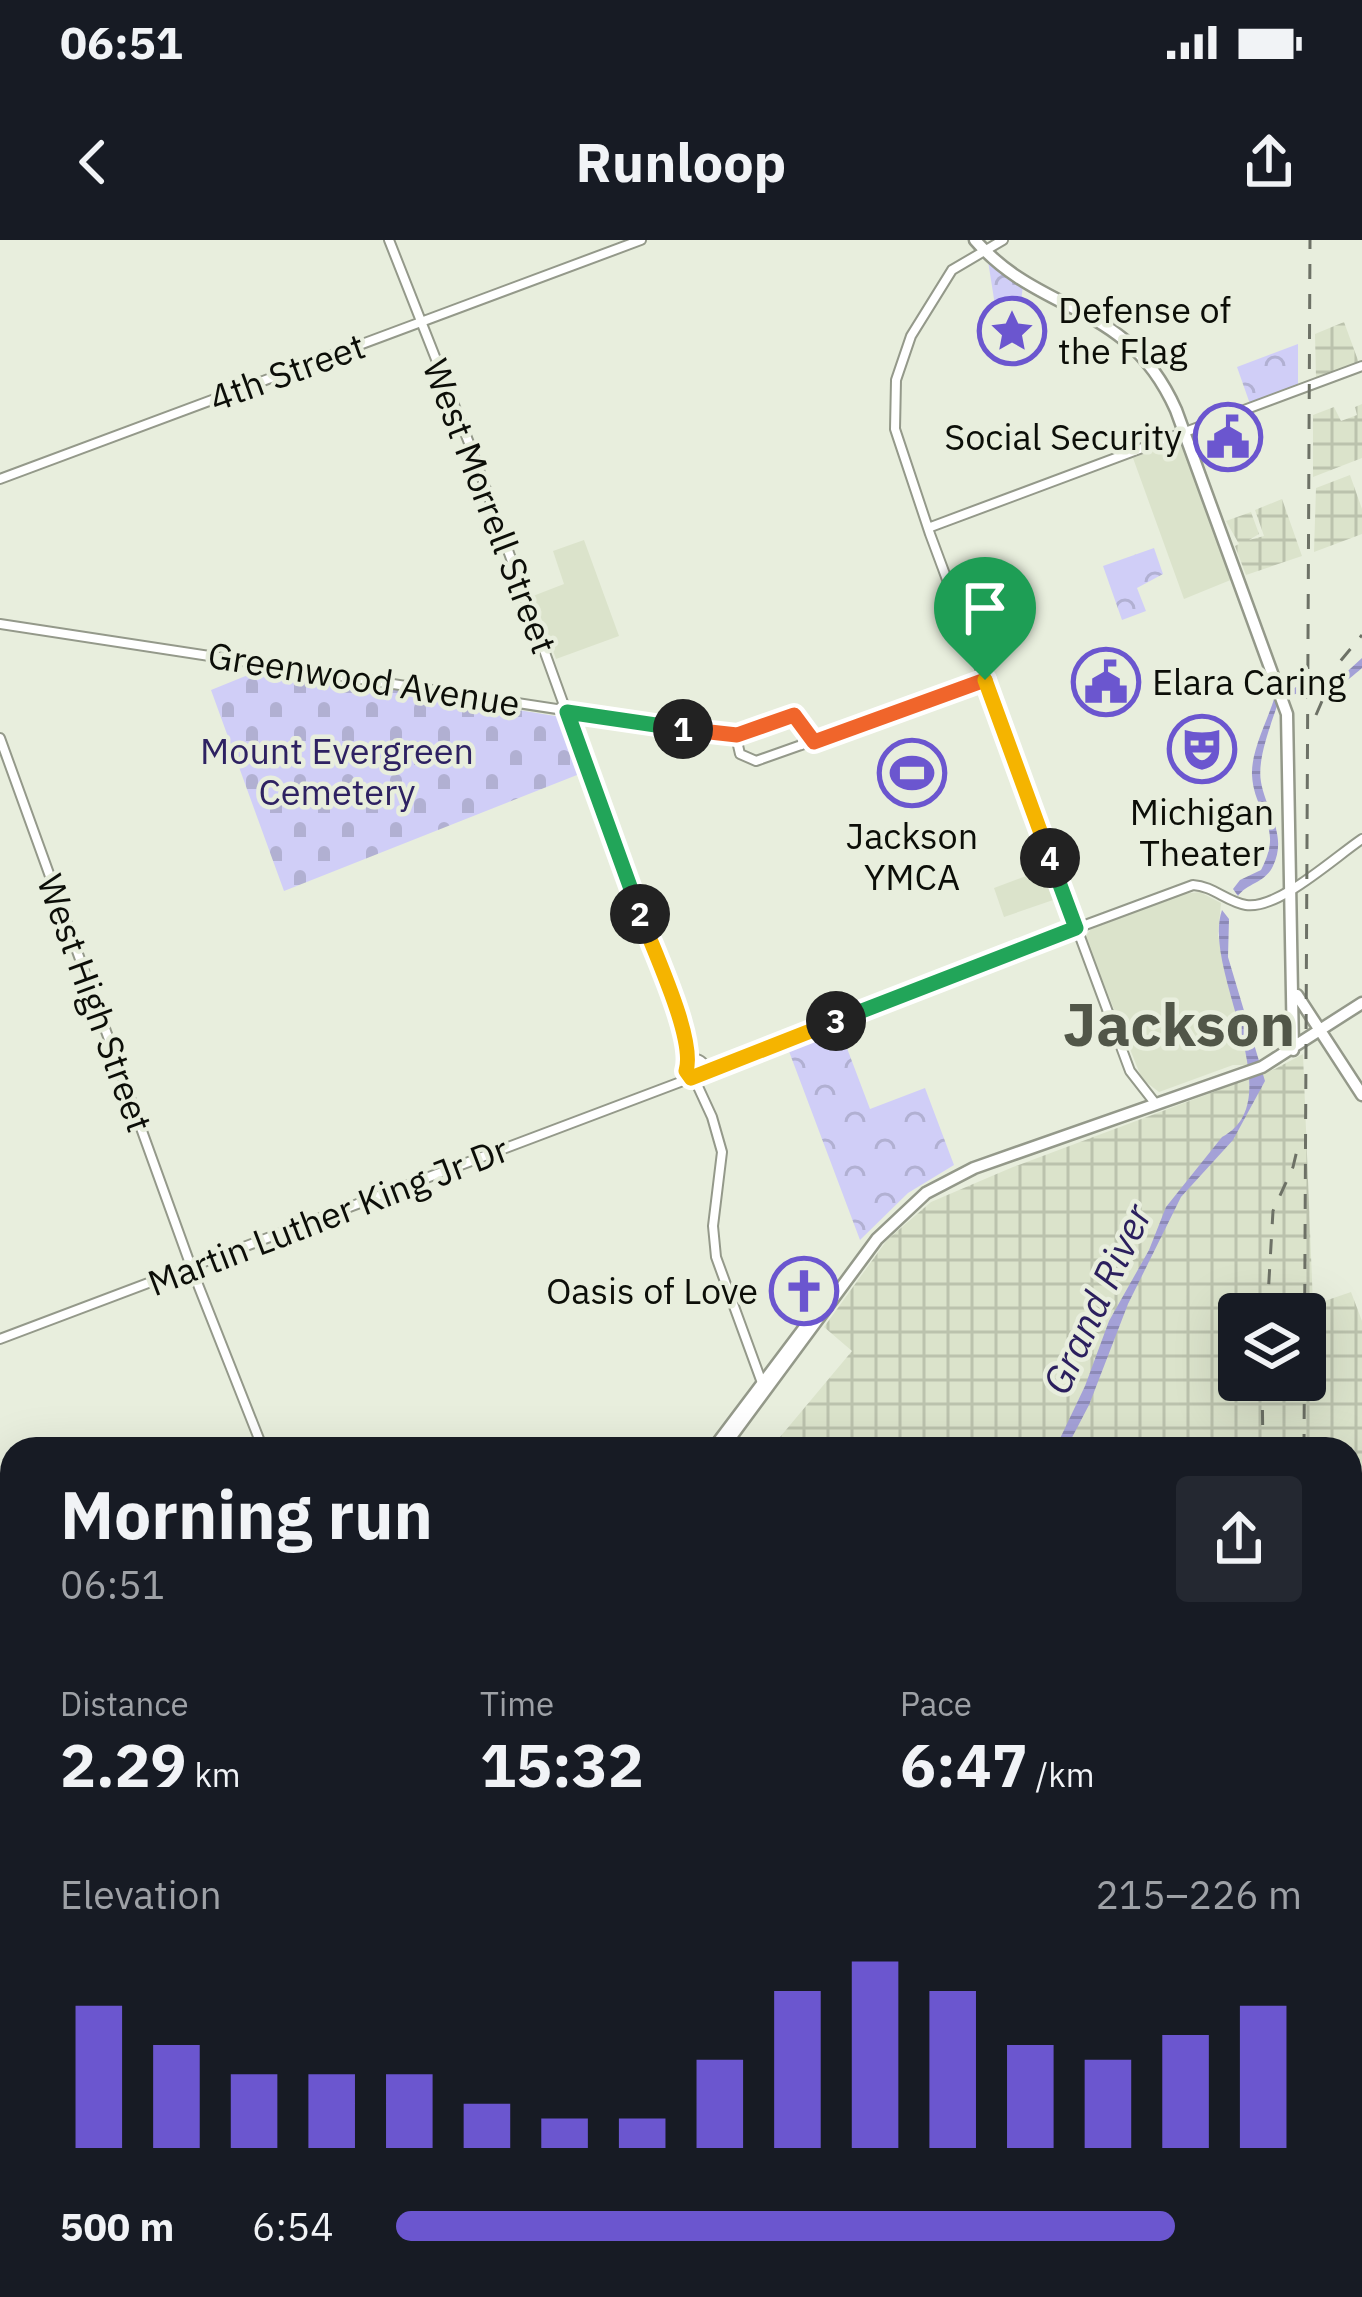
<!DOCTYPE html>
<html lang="en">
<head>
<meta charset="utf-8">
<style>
	body { margin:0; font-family:"IBM Plex Sans",sans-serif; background:#242831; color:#f1f3f6; height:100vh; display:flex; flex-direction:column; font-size:45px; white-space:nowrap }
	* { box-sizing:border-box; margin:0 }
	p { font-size:39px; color:#9ea1a6 }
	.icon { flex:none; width:66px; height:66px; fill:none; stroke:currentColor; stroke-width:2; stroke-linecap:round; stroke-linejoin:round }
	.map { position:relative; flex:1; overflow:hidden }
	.details { position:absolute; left:0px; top:1197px; width:1362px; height:861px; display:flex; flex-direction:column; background:#171b24; border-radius:36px 36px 0 0; box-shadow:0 12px 48px #0002 }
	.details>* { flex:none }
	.controls { position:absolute; left:1218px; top:1053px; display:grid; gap:24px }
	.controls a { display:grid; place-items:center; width:108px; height:108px; border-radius:12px; background:#171b24; box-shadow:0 12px 48px #0002; font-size:60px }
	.pin { position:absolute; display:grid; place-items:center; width:102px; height:102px; color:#fff; margin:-123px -51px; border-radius:50% 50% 50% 0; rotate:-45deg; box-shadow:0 0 12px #0007 }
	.pin .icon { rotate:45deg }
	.km { position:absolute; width:60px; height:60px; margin:-30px; border-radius:50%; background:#222; color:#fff; font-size:33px; line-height:60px; text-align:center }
	.round { display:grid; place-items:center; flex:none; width:126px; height:126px; border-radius:12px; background:#242831 }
	.head { display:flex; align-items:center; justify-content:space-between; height:204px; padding:0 60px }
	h1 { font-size:66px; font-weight:700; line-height:90px }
	.stats { display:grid; grid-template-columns:repeat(3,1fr); gap:18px; height:204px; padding:12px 60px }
	.stats div { display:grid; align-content:center }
	.stats b { font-size:60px; font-weight:700 }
	.stats small { font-size:33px; font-weight:400 }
	.stats p { font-size:33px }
	.chart { height:336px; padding:24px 60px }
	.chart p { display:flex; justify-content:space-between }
	.chart svg { width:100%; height:216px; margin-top:12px; stroke:#6b56cf; stroke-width:6 }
	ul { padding:0 60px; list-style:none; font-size:39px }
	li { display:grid; grid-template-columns:192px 144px 1fr; align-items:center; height:90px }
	li i { height:30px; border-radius:15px; background:#6b56cf }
	.status { display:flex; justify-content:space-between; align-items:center; height:84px; padding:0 60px; background:#171b24; direction:ltr }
	.status svg { height:33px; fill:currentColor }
	header { display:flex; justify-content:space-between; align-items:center; height:156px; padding:0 60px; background:#171b24; font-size:54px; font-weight:700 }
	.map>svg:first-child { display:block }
</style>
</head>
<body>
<div class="status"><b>06:51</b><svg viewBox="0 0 49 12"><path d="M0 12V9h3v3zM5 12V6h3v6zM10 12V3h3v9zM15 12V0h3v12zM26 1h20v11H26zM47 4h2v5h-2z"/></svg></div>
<header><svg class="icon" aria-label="back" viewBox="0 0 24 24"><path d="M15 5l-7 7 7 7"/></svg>Runloop<svg class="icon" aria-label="share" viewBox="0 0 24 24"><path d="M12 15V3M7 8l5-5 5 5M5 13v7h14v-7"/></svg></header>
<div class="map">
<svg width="1362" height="2057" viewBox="0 0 1362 2057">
	<defs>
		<pattern id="industrial-grid" width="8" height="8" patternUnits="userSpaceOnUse" patternTransform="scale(3)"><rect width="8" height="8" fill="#dbe3cb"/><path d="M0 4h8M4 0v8" fill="none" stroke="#bbc2ad"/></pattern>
		<pattern id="cemetery-stones" width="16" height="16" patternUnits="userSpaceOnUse" patternTransform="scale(3)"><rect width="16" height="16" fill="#d0cef7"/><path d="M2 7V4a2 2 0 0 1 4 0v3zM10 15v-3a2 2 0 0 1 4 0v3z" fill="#b1b0d2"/></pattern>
		<pattern id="park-crowns" width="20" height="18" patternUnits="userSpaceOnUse" patternTransform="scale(3)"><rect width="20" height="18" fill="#d0cef7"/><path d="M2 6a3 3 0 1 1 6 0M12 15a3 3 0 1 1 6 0" fill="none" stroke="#b1b0d2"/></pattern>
		<pattern id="water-rules" width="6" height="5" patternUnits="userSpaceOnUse" patternTransform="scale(3)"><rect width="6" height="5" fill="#a4a1d7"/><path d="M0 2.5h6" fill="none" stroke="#8c89b7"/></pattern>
	</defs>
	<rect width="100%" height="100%" fill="#e8eedd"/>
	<path fill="#dbe3cb" d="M1185,198l48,141 -49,20 -51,-141z
		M584,300l35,96 -63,23 -23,-63 31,-12 -11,-33z
		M1048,628l11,30 -55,19 -10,-29z
		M1200,652l21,11 -3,32 31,130h-16l-74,27 -17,-13 -57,-142 6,-8 91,-35z"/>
	<path fill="url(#industrial-grid)" fill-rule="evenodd" d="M1344,82l15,41 -43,15 -1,-44z
		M1362,164v54l-49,19v-62l21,-8 7,14 16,-6 -2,-8z
		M1350,235l12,34v25l-48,18 2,-64z
		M1282,259l20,57 -56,19 -11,-29 4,-2 -13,-23 25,-9 8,22 -10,6 15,-4 -9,-26z
		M1303,814l10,251 38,-13 11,29v166l-12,5v-43h-580l82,-98 -28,-24 63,-87 44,-38 82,-35 262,-98zM1239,1074h66v66h-66z
		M195,2046h272l-2,11h-268z
		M519,2046h363l-30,11h-330z
		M899,2046h298l-1,11h-294z"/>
	<path fill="url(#cemetery-stones)" d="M253,426l308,51 21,56 -298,118 -73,-201 37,-15z"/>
	<path fill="url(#park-crowns)" d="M988,21l35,24 -8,67 -7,-3 -11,-31z
		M1298,104v42l-48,18 -13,-37z
		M1154,308l9,26 -26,14 9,23 -24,9 -19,-54z
		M839,787l31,82 55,-21 29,77 -46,28 -48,47 -73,-194z
		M12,1333v137l-12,-26v-107z"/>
	<path fill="url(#water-rules)" d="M1362,418v10c-19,17 -40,31 -67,26l-18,12c-7,21 -20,54 -16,76 5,29 27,53 12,84 -8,17 -26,17 -35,30l-5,-7 7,-9 21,-10c24,-45 -7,-55 -9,-95 -1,-24 15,-53 22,-76l24,-13 41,-7z
		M1222,670l7,9 -1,38 37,124 -32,59 -52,57 -53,107 -39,101 -23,44h-11l30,-63 24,-65 40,-71 17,-43 56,-70c71,-37 -21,-167 0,-227z"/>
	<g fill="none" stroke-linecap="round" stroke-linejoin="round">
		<g stroke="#94998a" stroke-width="12">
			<path id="tertiary" d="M389,0l82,208 210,581 8,33
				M0,239l641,-239
				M0,384l727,111h12l55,-20 6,4 6,15 -5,11
				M741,494l-4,7 3,13 16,7 229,-81
				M0,498l193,534 70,177
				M1077,688l116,-43c20,1 34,17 53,20 32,5 89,-48 116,-66
				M694,838l18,39 10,35 -9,74 3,31 46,126
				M1350,1524l12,-29
				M0,1636l12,31
				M1350,1729l12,-5
				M0,2015l12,30
				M593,2046l4,11
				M1284,2057l1,-11"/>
		</g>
		<g stroke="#94998a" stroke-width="12">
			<path id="secondary" d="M1003,0l-51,30 -41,66 -15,44 -1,49 35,105 200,537 25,32
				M928,288l434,-162
				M685 829a10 10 0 1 1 20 0a10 10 0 1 1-20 0Z
				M704,833l373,-145
				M0,1099l691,-261"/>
		</g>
		<g stroke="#94998a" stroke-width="15">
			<path id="primary" d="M975,0c67,77 152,60 201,170l111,304 6,336
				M1297,755l65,100
				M713,1209l119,-158
				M722,1209l155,-210 49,-46 48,-25 288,-101 100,-64
				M0,1940l12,-10"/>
		</g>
		<use href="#tertiary" stroke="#fff" stroke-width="8"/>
		<use href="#secondary" stroke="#fff" stroke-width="8"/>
		<use href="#primary" stroke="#fff" stroke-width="10"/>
		<path stroke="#6d7166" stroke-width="3" stroke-dasharray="15 15" stroke-linecap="butt" d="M1316,475l22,-51 24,-29
			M1267,1074l6,-103 20,-44 5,-21
			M1262,1140l1,69
			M1304,1209l6,-1209
			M18,2057l12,-11
			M289,2057l3,-11
			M1079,2057l1,-11
			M1227,2057l1,-11"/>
	</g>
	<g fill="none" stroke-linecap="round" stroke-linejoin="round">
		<g stroke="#fff" stroke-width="24">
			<path id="split-1" d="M683,489l54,6 57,-20 20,27 171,-62"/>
		</g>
		<g stroke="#fff" stroke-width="24">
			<path id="split-2" d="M640,674l-73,-202 116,17"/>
		</g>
		<g stroke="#fff" stroke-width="24">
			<path id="split-3" d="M640,674c13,36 56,125 46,157l5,7 145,-57"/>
		</g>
		<g stroke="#fff" stroke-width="24">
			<path id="split-4" d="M836,781l240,-93 -26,-70"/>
		</g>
		<g stroke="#fff" stroke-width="24">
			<path id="split-5" d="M985,440l65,178"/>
		</g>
		<use href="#split-1" stroke="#f0652b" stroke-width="15"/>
		<use href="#split-2" stroke="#22a559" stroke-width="15"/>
		<use href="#split-3" stroke="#f5b400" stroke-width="15"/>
		<use href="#split-4" stroke="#22a559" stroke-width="15"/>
		<use href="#split-5" stroke="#f5b400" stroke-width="15"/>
	</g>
	<defs>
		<g id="sight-ring" transform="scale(3.45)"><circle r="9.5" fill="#e8eedd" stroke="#6b56cf" stroke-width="1.5"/><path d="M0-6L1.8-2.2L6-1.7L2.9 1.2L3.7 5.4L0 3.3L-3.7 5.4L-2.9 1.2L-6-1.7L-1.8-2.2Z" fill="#6b56cf"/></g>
		<g id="civic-ring" transform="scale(3.45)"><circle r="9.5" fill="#e8eedd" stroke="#6b56cf" stroke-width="1.5"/><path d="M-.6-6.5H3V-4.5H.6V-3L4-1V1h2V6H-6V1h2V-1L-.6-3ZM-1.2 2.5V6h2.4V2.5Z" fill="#6b56cf"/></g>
		<g id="theatre-ring" transform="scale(3.45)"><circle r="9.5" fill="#e8eedd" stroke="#6b56cf" stroke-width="1.5"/><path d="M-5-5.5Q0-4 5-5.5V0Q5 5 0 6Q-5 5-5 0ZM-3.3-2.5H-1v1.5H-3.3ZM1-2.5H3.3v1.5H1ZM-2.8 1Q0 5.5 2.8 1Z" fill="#6b56cf"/></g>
		<g id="stadium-ring" transform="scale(3.45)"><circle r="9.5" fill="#e8eedd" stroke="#6b56cf" stroke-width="1.5"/><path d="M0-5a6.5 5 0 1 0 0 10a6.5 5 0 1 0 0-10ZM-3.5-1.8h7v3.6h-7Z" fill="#6b56cf"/></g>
		<g id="church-ring" transform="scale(3.45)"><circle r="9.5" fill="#e8eedd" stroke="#6b56cf" stroke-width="1.5"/><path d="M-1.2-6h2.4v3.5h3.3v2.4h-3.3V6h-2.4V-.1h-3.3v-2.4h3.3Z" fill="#6b56cf"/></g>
	</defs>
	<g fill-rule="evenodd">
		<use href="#sight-ring" x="1012" y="91"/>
		<use href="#civic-ring" x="1228" y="197"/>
		<use href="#civic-ring" x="1106" y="442"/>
		<use href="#theatre-ring" x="1202" y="509"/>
		<use href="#stadium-ring" x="912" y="533"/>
		<use href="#church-ring" x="804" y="1051"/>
	</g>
	<g text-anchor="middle" stroke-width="9" stroke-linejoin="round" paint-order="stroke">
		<g font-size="36" fill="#0c0e08" stroke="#e8eedd" text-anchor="start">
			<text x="1058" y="83">Defense of<tspan x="1058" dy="41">the Flag</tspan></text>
			<text x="1182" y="210" text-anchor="end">Social Security</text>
			<text x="1152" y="455">Elara Caring</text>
			<text x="1202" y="585" text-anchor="middle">Michigan<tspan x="1202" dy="41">Theater</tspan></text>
			<text x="912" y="609" text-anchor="middle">Jackson<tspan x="912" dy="41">YMCA</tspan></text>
			<text x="758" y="1064" text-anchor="end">Oasis of Love</text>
		</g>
		<g font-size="36" fill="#0c0e08" stroke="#e8eedd">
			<text transform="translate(287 132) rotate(-20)" y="13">4th Street</text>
			<text transform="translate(490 266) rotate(69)" y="13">West Morrell Street</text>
			<text transform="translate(364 439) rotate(9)" y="13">Greenwood Avenue</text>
			<text transform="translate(95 763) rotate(70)" y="13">West High Street</text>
			<text transform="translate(328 976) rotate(-21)" y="13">Martin Luther King Jr Dr</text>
		</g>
		<g font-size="36" fill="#2e2262" stroke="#e8eedd">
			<text x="337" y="524">Mount Evergreen<tspan x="337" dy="41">Cemetery</tspan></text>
		</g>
		<g font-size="39" font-style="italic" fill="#2b1f5e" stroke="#e8eedd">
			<text transform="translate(1097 1059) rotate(-65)" y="14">Grand River</text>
		</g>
		<g font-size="60" font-weight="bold" fill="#515648" stroke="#e8eedd">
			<text x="1179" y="806">Jackson</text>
		</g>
	</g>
</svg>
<div class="controls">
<a><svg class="icon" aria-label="layers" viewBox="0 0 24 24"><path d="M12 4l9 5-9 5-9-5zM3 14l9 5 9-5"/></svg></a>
</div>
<div class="pin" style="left:985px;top:440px;background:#1e9e55"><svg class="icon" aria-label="arrive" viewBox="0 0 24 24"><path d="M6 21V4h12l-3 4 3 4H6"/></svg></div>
<b class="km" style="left:683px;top:489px">1</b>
<b class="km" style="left:640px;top:674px">2</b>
<b class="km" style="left:836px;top:781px">3</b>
<b class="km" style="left:1050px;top:618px">4</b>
<section class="details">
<div class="head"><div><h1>Morning run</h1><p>06:51</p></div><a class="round"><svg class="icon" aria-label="share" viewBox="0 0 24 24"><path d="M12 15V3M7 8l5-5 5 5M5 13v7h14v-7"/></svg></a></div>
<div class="stats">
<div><p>Distance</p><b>2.29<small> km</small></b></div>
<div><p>Time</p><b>15:32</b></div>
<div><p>Pace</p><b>6:47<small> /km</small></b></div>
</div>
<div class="chart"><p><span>Elevation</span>215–226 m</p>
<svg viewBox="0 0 160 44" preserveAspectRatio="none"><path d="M5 44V15M15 44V23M25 44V29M35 44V29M45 44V29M55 44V35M65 44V38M75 44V38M85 44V26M95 44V12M105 44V6M115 44V12M125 44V23M135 44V26M145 44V21M155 44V15"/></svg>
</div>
<ul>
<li><b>500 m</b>6:54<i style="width:86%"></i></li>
</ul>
</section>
</div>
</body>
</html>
